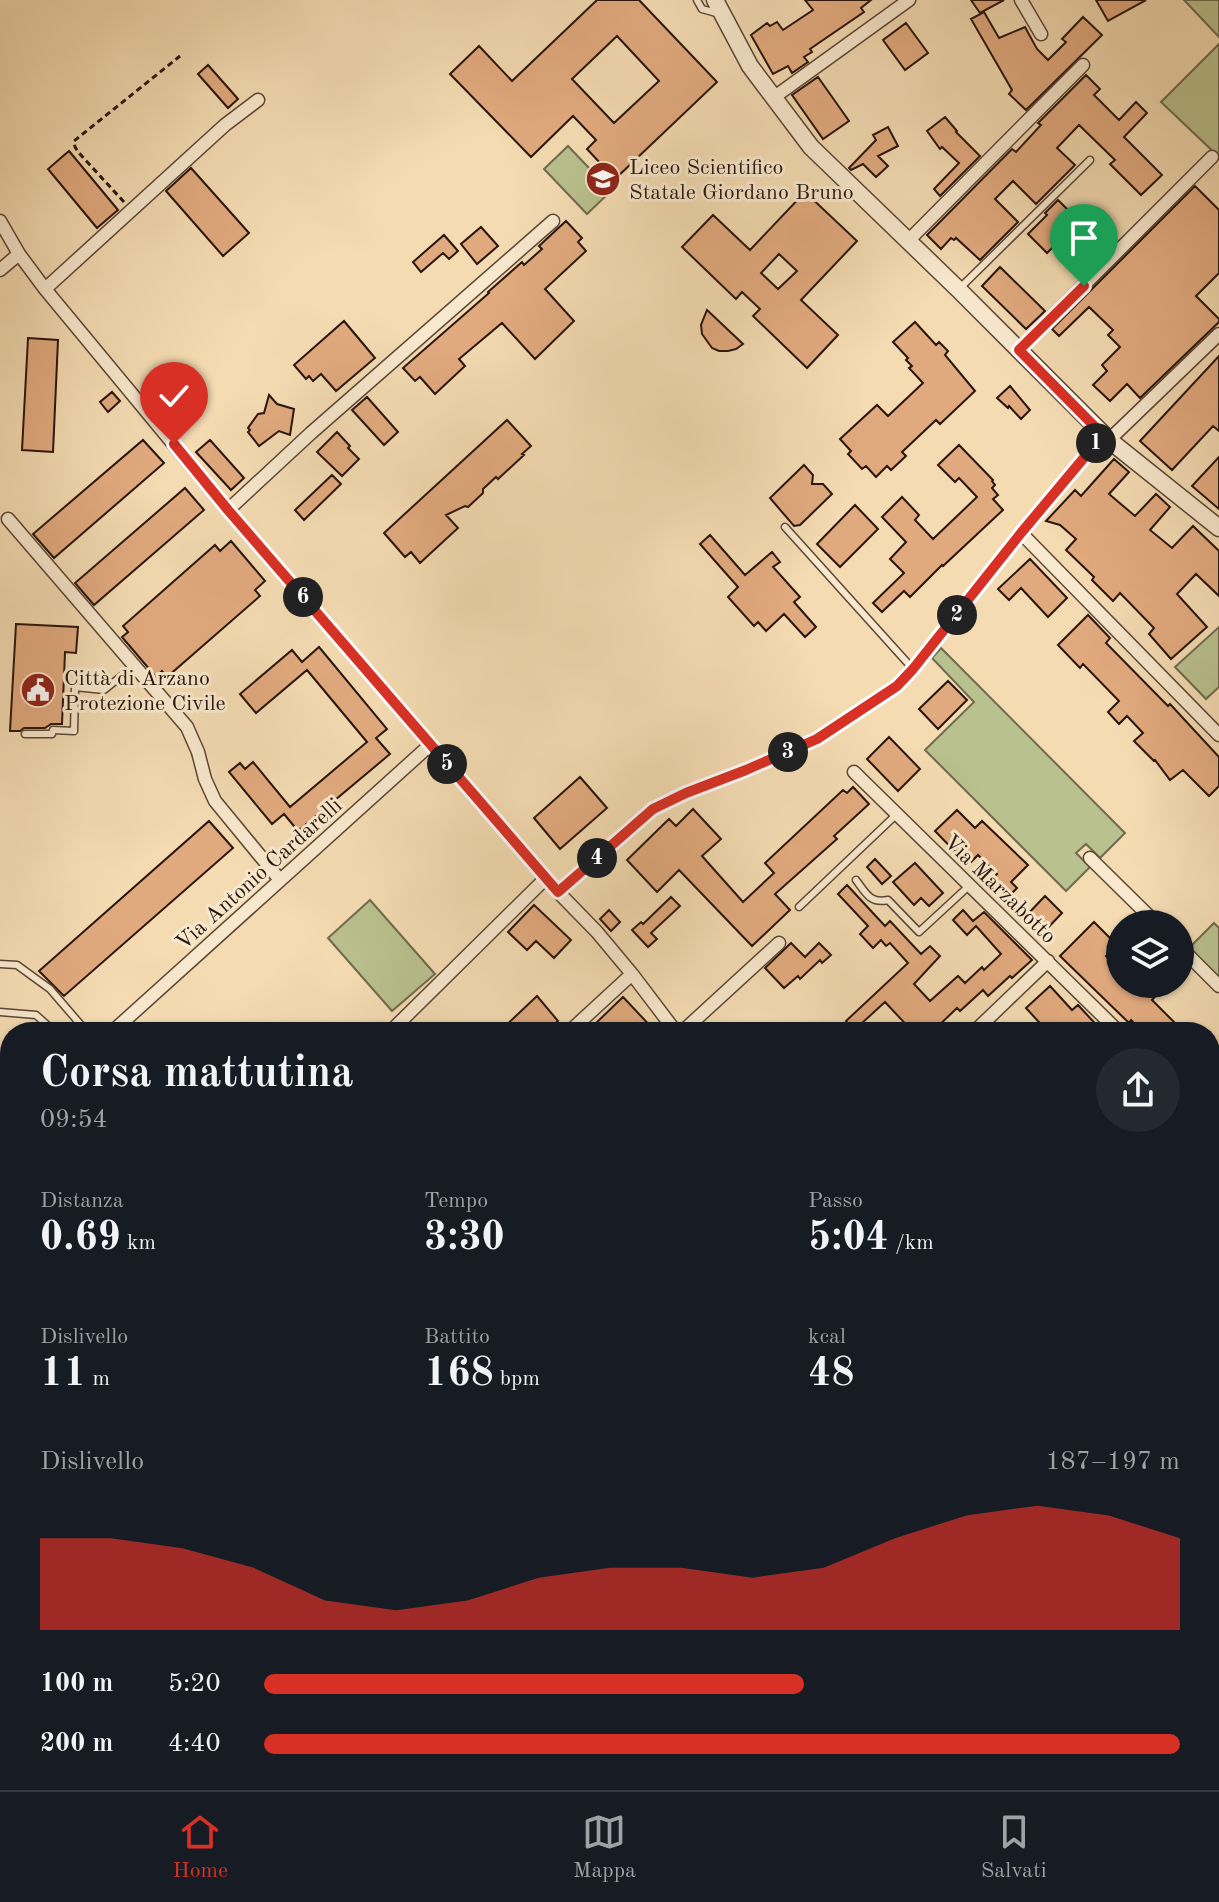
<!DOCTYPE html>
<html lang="it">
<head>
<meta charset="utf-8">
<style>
	body { margin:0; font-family:"Old Standard TT",serif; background:#242831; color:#f1f3f6; height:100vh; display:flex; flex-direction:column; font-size:30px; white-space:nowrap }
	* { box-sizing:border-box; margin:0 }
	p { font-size:26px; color:#9ea1a6 }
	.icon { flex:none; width:44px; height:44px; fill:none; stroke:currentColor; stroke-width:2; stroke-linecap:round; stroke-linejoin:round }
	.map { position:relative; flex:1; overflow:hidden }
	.sheet { position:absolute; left:0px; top:1022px; width:1220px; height:768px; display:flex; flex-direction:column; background:#171b24; border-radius:32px 32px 0 0; box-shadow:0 2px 6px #0004 }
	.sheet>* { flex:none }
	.fabs { position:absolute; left:1106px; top:910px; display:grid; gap:16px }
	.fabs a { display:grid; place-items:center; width:88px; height:88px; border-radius:50%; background:#171b24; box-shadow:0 2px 6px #0004; font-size:40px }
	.pin { position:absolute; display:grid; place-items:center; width:68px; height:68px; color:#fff; margin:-82px -34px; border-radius:50% 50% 50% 0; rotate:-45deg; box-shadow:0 0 8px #0007 }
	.pin .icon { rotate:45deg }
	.km { position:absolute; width:40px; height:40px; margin:-20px; border-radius:50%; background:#222; color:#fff; font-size:22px; line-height:40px; text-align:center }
	.round { display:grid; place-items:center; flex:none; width:84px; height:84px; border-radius:42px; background:#242831 }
	.head { display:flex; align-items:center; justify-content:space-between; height:136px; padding:0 40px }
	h1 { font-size:44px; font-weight:700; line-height:60px }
	.figures { display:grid; grid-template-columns:repeat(3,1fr); gap:12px; height:136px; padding:8px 40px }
	.figures div { display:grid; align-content:center }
	.figures b { font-size:40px; font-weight:700 }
	.figures small { font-size:22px; font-weight:400 }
	.figures p { font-size:22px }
	.chart { height:224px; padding:16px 40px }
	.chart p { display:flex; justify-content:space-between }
	.chart svg { width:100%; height:144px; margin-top:8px; fill:#d93025; opacity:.7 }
	ul { padding:0 40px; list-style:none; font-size:26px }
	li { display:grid; grid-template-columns:128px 96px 1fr; align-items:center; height:60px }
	li i { height:20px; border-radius:10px; background:#d93025 }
	.menu { display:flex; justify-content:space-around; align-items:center; height:112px; border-top:2px solid #363941; background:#171b24; font-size:22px; color:#9ea1a6 }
	.menu a { display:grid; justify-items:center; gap:4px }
	.menu .current { color:#d93025 }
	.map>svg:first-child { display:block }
</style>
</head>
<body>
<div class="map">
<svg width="1219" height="1790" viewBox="0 0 1219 1790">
	<rect width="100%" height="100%" fill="#f4dbb2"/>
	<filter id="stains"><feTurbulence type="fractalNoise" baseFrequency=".0025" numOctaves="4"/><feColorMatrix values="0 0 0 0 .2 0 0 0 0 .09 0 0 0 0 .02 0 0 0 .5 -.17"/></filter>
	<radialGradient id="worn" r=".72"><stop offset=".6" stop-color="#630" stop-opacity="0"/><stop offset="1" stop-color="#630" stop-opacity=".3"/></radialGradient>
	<path fill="#b9c18e" stroke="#706a4e" stroke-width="2" d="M1184,0h35v37z
		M1219,44v113l-58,-55z
		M568,146l43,45 -24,23 -43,-45z
		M1219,627v60l-13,12 -31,-32z
		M941,648l184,185 -25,25 -14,-14 -10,9 14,14 -24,24 -141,-141 49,-48 -42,-44z
		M370,900l65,74 -43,37 -64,-73z
		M1214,923l5,5v50l-30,-30z
		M1219,1375v33l-9,3v-32z
		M1210,1710l9,7v30l-9,12z
		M862,1780h332l-7,10h-331z"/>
	<path fill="#e1aa7e" stroke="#28140d" stroke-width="2" fill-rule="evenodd" d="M597,0h42l78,82 -102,97 -28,-30 9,-9 -23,-24 -42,41 -81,-83 29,-28 33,35zM617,36l42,45 -45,42 -42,-44z
		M805,0h66l-10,8 3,4 -54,37 2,3 -8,5 4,5 -16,11 -4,-7 -15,8 -22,-39 16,-12 3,3 7,-4 6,8 30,-20z
		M971,0h33l-24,13z
		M1096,0h50l-38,21z
		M984,12l15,26 26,-11 12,22 11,11 18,-18 -4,-3 21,-22 19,18 -76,75 -17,-16 3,-4 -41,-71z
		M906,23l22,30 -23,17 -22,-30z
		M208,65l30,34 -10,9 -30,-34z
		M1086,75l14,14 -6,6 25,25 17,-18 11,11 -23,24 38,38 -21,20 -31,-31 5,-4 -36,-35 -22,23 18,17 -39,39 -23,-23 -18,18 23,23 -38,38 -24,-22 -2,2 -3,-2 -10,11 -14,-14 85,-86 4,3 25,-27 -3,-2z
		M818,77l31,44 -26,18 -31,-44z
		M945,117l12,14 -1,1 24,24 -40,40 -6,-7 25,-26 -17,-16 -2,2 -13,-18z
		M888,127l10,19 -20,10 10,10 -12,11 -13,-13 -12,6 -2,-2 27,-28 -3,-5z
		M69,151l49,59 -21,18 -49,-59z
		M191,168l58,65 -26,23 -57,-65z
		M1195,186l24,24v63l-23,23 23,23v3l-79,76 -13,-14 -17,17 -17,-16 14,-14 -5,-6 18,-18 -12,-12 5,-5 -24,-23 -30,29 -7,-7z
		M805,192l52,49 -56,59 37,35 -31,33 -54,-52 7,-7 -18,-17 -6,7 -54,-52 31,-32 37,35zM779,254l18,17 -19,18 -17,-16z
		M1058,200l21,21 -12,11 6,5 -11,11 -5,-5 -10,10 -19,-19 19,-19 -2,-2z
		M566,221l16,17 -4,4 8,9 -41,38 29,32 -39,38 -33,-36 -43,36 6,7 -30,28 -15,-17 -5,4 -12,-13 86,-75 -1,-1 34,-30 2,3 18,-16 -3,-3z
		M481,227l17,19 -21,18 -16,-20z
		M444,235l14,16 -9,8 -6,-6 -22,19 -8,-10z
		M1000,267l45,44 -19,18 -44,-43z
		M707,310l36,34 -7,5 -8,2h-9l-7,-3 -10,-14 -1,-9z
		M344,321l31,37 -39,33 -15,-17 -8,7 -4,-5 -3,3 -12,-14z
		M915,322l21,23 3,-3 9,9 -3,4 30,36 -35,33 -4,-4 -34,32 4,4 -15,14 -4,-4 -11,11 -10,-11 -4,3 -14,-15 3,-3 -11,-12 37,-34 11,11 35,-33 -14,-15 3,-2 -6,-6 2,-2 -15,-16z
		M28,338l30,2 -5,112 -31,-2z
		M1219,356v75l-6,-5 -41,44 -32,-29z
		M1010,386l20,24 -9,9 -12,-13 -1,2 -11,-10z
		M112,392l8,9 -12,11 -8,-10z
		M269,395l8,9 17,5 -4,26 -11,-4 -20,15 -11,-14 2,-2 -2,-2 10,-14 6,-1z
		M367,397l31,35 -14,13 -32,-35z
		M507,420l24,26 -9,8 2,1 -26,24 -2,-2 -13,12v4l-15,14 -3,-1 -19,9 12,13 -38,35 -9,-11 -6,5 -21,-24z
		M337,432l13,14 -2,2 11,11 -17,17 -25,-24z
		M143,440l21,23 -110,95 -21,-24z
		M210,440l34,38 -13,12 -35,-38z
		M959,445l34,35 -1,1 3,4 -3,3 6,7 -5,4 10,11 -60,56 -1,-1 -32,32 -6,-6 -22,21 -9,-9 31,-30 -14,-14 16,-17 -24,-25 20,-20 17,18 -4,5 18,19 44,-42 -18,-19 -4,4 -17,-17z
		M1219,457v52l-27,-23z
		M1114,459l15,13 -20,22 26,22 21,-22 14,13 -20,23 22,18 21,-22 26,25v45l-23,-22 -19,20 30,33 -36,32 -22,-25 5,-6 -34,-35 -7,8 -21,-21 2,-3 -28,-27 10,-11 -16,-14 -14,-4 29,-31 6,6z
		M804,465l9,10 -1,9h11l9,10 -32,31 -6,1 -24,-28z
		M332,475l9,9 -37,36 -9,-10z
		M185,488l19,22 -110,95 -19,-22z
		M855,505l23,24 -38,38 -23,-23z
		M710,535l35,40 27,-23 8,10 -7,5 27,30 -6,5 22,25 -11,10 -21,-23 -18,17 -8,-9 -4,4 -26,-29 10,-10 -38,-43z
		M231,541l34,40 -10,9 5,6 -93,81 -5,-6 -6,6 -34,-40 6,-5 -5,-6 92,-81 5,6z
		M1030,559l37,39 -19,19 -27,-29 -12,12 -11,-11z
		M1088,615l22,23 -4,5 62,63 2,-2 49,53v29l-10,10 -26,-26 -13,10 -15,-20 -1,1 -20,-20 9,-8 -16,-17 -8,8 -11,-12 11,-11 -36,-37 -3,4 -22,-23z
		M16,624l62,3 -2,26 -11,-1 -3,72h-11l-6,4h-21l-4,3h-10z
		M319,647l68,82 -11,9 14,16 -92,77 -14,-17 -12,10 -43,-52 11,-9 5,6 8,-7 37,45 77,-65 -60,-72 -51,43 -16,-19 52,-44 10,12z
		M948,681l19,19 -29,29 -19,-20z
		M889,737l31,32 -22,22 -31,-32z
		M580,777l27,31 -47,41 -26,-31z
		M853,787l16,17 -35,32 3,3 -62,55 15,16 -38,36 -73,-76 -22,22 -30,-32 42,-41 7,7 17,-17 28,30 -19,17 41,46 31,-29 -9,-10 78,-73 4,3z
		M957,810l18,18 7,-7 46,44 -17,17 6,6 -8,8 -17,-17 5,-5 -19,-19 -10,10 -33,-34z
		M209,821l24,27 -169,148 -25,-25z
		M875,859l16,17 -9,8 -15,-17z
		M915,863l28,30 -14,13 -8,-8 -7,7 -21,-23z
		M847,885l38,41 5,-5 31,33 9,-8 10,10 -26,28 16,17 28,-25 7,7 17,-16 2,3 17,-16 -25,-28 -9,9 -14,-15 10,-10 10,11 11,-9 48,48 -20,18 -2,-2 -22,20 -5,-6 -23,21 -3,-3 -25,24h-19l-28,-30 -23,21 9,9h-16l-9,-11 62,-58 -18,-20 -4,3 -5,-6 -8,8 -13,-14 8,-8 -30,-32z
		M1045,896l17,17 -20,21 -17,-17z
		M671,897l9,9 -29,27 6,6 -9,8 -16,-17 9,-8 2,2z
		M534,905l37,35 -17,18 -18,-17 -9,9 -19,-18z
		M609,910l11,12 -9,9 -11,-12z
		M1094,922l23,23 -11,11 14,14v14h29l9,9 -6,7 32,32h-41l-12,-12 -2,3 -69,-67z
		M791,943l14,14 14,-14 12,12 -9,8 -2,-3 -20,19 -2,-3 -14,12 -19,-20z
		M1050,986l22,24 6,-5 25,27h-20l-5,-5 -6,5h-24l-22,-24z
		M537,996l21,25 -13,11h-46z
		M623,997l33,35h-55l-7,-7z"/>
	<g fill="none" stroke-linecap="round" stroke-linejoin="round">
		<g stroke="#5b4636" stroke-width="9">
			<path id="service" d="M697,0l5,9 18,5
				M961,287l129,-127
				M785,527l128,142
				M25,734h27l1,-4 21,1 1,-44 29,3 30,-24
				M856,880c10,13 14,24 32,20l31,32 51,-47
				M799,907l98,-93
				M0,964l17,1 33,24 37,43
				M0,1012l36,3 19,17
				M0,1171l10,-12"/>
		</g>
		<g stroke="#5b4636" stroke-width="15">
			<path id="minor" d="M1021,0l20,34
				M773,98l136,-98
				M0,221l19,33 26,35 183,221 330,382 39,40 35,42 44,58
				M908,241l175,-176
				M0,270l19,-16
				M45,289l180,-164 33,-25
				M1019,350l193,-193
				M1109,440l110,-106
				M228,510l83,-77 242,-212
				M8,519l179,208 11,25 7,27 10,22 65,79
				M1021,533l198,202
				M854,772l265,260
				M1090,858l67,66
				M558,892l95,-83 33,-16 60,-23 71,-31 80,-53 16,-17 108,-136 82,-98
				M1180,947l39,39
				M112,1032l318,-287
				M390,1032l156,-154
				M569,1032l63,-58
				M682,1032l97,-89
				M974,1032l74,-71
				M1210,1121l9,8
				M0,1126l10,-8
				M1210,1218l9,-8
				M0,1316l10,-9
				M0,1415l10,10
				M0,1629l10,-10
				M340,1780l9,10
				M590,1780l9,10
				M697,1780l9,10
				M802,1780l1,10
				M32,1790l10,-10
				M166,1790l11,-10
				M398,1790l10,-10"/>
		</g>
		<g stroke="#5b4636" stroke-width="19">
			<path id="tertiary" d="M715,0l35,66 61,81 148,143 150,150 110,88"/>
		</g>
		<g stroke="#28140d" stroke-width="21">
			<path id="secondary" d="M1210,1544l9,-3
				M523,1790l16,-10"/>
		</g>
		<path stroke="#28140d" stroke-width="3" stroke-dasharray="6 4" stroke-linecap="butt" d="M124,202l-45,-49 -4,-6 -1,-6 106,-85
			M1210,1718l4,3
			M944,1780l3,10
			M1034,1780l3,10
			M1104,1780l3,10
			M892,1790l30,-10
			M1029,1790l29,-10
			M1118,1790l8,-10"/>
		<use href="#service" stroke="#f8e8cd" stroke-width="6"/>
		<use href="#minor" stroke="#f8e8cd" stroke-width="12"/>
		<use href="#tertiary" stroke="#f8e8cd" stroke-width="16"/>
		<use href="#secondary" stroke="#f8e8cd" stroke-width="18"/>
	</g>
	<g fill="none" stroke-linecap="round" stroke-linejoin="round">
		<g stroke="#fff" stroke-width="16">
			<path id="route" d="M174,444l54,66 330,382 95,-83 33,-16 60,-23 71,-31 80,-53 16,-17 108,-136 82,-98 -84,-85 65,-64"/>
		</g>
		<use href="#route" stroke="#d93025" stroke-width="10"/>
	</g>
	<defs>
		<g id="school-disc" transform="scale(1.8)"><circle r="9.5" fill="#8f2418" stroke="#f8e8cd"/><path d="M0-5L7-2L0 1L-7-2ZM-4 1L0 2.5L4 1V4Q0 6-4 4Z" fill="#fff"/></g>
		<g id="civic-disc" transform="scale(1.8)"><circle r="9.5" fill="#8f2418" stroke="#f8e8cd"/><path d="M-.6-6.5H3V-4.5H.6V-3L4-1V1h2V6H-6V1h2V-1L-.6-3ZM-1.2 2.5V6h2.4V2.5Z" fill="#fff"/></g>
	</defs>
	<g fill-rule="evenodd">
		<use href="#school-disc" x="603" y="179"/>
		<use href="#civic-disc" x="38" y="690"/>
	</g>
	<g text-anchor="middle" stroke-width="6" stroke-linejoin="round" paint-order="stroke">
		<g font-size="22" fill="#28140d" stroke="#f8e8cd" text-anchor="start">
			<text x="629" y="174">Liceo Scientifico<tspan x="629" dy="25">Statale Giordano Bruno</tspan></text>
			<text x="64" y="685">Città di Arzano<tspan x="64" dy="25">Protezione Civile</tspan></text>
		</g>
		<g font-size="22" fill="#28140d" stroke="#f8e8cd">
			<text transform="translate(258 873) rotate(-42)" y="8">Via Antonio Cardarelli</text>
			<text transform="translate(1001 888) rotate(44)" y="8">Via Marzabotto</text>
		</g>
	</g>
	<rect width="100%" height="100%" filter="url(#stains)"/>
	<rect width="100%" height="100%" fill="url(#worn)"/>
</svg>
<div class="fabs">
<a><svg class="icon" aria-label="layers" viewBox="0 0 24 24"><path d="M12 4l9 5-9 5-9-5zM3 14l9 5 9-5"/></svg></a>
</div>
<div class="pin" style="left:1084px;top:286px;background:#1e9e55"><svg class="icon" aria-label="arrive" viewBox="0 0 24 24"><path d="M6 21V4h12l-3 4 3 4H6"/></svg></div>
<div class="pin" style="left:174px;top:444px;background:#d93025"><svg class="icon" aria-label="check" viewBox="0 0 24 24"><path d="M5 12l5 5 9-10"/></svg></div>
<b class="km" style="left:1096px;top:443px">1</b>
<b class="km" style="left:957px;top:615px">2</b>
<b class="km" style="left:788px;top:752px">3</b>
<b class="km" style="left:597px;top:858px">4</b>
<b class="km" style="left:447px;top:764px">5</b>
<b class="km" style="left:303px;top:597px">6</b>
<section class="sheet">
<div class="head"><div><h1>Corsa mattutina</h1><p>09:54</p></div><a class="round"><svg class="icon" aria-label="share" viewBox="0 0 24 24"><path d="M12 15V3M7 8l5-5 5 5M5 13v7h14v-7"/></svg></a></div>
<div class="figures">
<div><p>Distanza</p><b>0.69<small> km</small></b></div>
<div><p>Tempo</p><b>3:30</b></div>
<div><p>Passo</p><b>5:04<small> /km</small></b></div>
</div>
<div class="figures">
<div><p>Dislivello</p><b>11<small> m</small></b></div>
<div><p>Battito</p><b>168<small> bpm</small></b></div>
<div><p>kcal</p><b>48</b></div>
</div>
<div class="chart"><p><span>Dislivello</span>187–197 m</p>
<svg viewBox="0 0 160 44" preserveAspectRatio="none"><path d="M0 44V16L10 16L20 19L30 25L40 35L50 38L60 35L70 28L80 25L90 25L100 28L110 25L120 16L130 9L140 6L150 9L160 16V44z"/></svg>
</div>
<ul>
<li><b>100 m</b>5:20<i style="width:59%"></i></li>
<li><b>200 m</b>4:40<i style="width:100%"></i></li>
</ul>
</section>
</div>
<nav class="menu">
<a class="current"><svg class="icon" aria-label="home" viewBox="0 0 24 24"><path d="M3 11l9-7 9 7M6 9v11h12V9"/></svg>Home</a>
<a><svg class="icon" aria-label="map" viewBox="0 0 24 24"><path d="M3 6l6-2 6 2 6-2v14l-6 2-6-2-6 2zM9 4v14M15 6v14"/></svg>Mappa</a>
<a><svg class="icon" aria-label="saved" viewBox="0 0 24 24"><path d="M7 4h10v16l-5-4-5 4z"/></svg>Salvati</a>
</nav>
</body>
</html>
